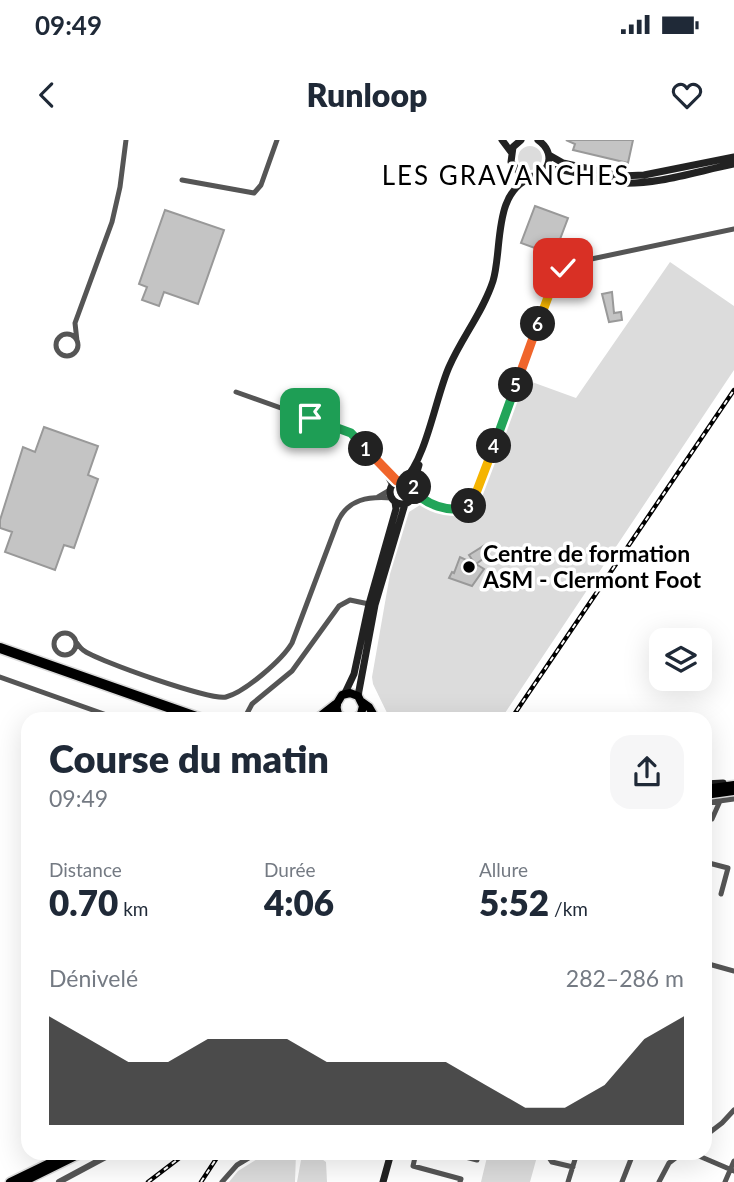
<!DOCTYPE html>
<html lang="fr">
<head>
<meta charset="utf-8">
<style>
	body { margin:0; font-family:Lato,sans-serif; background:#f6f6f7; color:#1f2937; height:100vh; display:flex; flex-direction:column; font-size:26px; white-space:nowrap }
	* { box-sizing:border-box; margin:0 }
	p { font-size:23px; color:#747a83 }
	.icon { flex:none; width:38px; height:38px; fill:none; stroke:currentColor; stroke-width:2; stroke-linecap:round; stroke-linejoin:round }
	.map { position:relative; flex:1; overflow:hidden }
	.side { position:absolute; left:21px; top:572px; width:691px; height:448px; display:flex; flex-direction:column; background:#fff; border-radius:21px; box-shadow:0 7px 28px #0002 }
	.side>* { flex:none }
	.controls { position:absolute; left:649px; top:488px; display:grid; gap:14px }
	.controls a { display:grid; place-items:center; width:63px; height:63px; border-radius:14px; background:#fff; box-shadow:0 7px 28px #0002; font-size:35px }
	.pin { position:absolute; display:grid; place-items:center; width:60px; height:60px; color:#fff; margin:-30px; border-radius:14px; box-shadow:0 4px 10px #0006 }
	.km { position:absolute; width:35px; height:35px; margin:-18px; border-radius:50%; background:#222; color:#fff; font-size:19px; line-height:35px; text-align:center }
	.round { display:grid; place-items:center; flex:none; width:74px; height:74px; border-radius:21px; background:#f6f6f7 }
	.headline { display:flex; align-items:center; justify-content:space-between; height:119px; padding:0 28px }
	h1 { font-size:38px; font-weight:800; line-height:52px }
	.figures { display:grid; grid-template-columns:repeat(3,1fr); gap:10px; height:119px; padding:7px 28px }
	.figures div { display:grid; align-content:center }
	.figures b { font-size:35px; font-weight:800 }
	.figures small { font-size:19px; font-weight:400 }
	.figures p { font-size:19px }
	.chart { height:196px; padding:14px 28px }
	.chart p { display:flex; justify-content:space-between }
	.chart svg { width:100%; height:126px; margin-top:7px; fill:#000; opacity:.7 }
	.status { display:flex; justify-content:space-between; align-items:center; height:49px; padding:0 35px; background:#fff; direction:ltr }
	.status svg { height:19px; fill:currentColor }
	header { display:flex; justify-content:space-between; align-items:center; height:91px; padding:0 28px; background:#fff; font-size:32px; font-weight:800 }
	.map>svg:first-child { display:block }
</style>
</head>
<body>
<div class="status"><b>09:49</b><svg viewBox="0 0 49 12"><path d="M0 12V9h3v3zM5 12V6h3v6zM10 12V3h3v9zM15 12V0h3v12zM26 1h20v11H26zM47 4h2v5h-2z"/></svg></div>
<header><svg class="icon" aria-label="back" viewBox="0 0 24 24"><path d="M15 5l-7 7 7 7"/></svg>Runloop<svg class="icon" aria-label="heart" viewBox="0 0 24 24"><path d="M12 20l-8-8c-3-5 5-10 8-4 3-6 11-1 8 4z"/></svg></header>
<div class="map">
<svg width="734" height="1042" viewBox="0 0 734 1042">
	<rect width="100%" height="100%" fill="#fff"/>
	<path fill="#dcdcdc" d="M518 18a12 12 0 1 1 24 0a12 12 0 1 1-24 0Z
		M670,122l64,44v64l-233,349h-111l-17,-35 -1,-7 18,-103 19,-62 11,-7 50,15 51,-142 55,20z
		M267,1013h29l-1,29h-66l9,-11z
		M488,1013h50l-8,29h-49z
		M316,1015l10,7 1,20h-30l4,-22z"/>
	<path fill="#c4c4c4" stroke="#999" stroke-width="2" d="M566,0h67l-5,23 -55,-13 2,-6z
		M535,66l33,12 -14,37 -33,-12z
		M165,70l59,20 -26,74 -34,-12 -5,14 -17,-6 5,-13 -8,-3z
		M612,152l2,21 7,-1 1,8 -13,2 -7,-28z
		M44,287l54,19 -10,29 10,4 -24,69 -10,-3 -9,25 -50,-18 7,-20 -12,-4v-8l23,-73 12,5z
		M485,405l5,9 -14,10 8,5 -12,17 -23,-8 3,-6 2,1 6,-16 15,7 -6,-9z"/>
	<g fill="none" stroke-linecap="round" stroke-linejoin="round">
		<g stroke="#dbdbdb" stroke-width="11">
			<path id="primary" d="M362,562l7,5 7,12
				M345,579l-7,-5 -2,-9 6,-10 8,-2 8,3 5,10 -2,8 -7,5
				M705,649l29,-4
				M705,655l29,-4
				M10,1042l60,-29
				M23,1042l59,-29"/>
		</g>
		<g stroke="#dbdbdb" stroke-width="13">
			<path id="motorway" d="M0,508l202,71
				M318,579l18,-14"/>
		</g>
		<path stroke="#555" stroke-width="5" d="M182,40l72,13 7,-8 16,-45
			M56 205a11 11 0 1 1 22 0a11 11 0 1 1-22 0Z
			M77,201l-2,-18 37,-101 8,-35 6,-47
			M236,252l115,41 46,48
			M386,334l6,12
			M378,357l12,-7
			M411,361l18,1 30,8 14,-9 81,-220 9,-13 14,-6 157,-33
			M54 504a11 11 0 1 1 22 0a11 11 0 1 1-22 0Z
			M76,502c2,2 4,6 7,8 14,11 129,51 143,47 19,-5 56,-37 66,-54l46,-122c10,-22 31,-25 54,-23
			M0,537l118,42
			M244,579l8,-15 40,-33 47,-65 11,-6 19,4
			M705,663l29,-4
			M712,679l8,-18
			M705,722l23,6 -7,26
			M705,823l29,8
			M705,996l17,-13 12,-13
			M416,1013l-3,13 48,13 -1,3
			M450,1013l27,7
			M692,1013l42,18
			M548,1016l4,6 21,5
			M222,1042l15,-17 20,-12
			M568,1042l9,-29
			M622,1042l9,-23
			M659,1042l10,-19 13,-10
			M725,1042l9,-21"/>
		<path stroke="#555" stroke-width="6" d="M59,1042l54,-29"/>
		<path stroke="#222" stroke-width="7" d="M502,0l9,12
			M521,0l-8,7 -2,15 10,13c25,8 39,-20 17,-35
			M549,15l14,8 58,13 23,-1 90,-18
			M545,30c26,-3 50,11 75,13 37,2 78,-12 114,-19
			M390 352a12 12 0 1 1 24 0a12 12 0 1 1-24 0Z
			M404,340c22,-20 32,-84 45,-113 13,-30 34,-55 44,-86 10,-33 -1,-90 40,-104
			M413,345l6,-20
			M345,553l9,-19 15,-70 27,-95 -1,-7
			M358,556l17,-91 30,-101
			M705,644l18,-1
			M383,1042l8,-29"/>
		<use href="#primary" stroke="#000" stroke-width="8"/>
		<use href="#motorway" stroke="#000" stroke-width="10"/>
		<g stroke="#000" stroke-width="4.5">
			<path id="rail" d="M511,579l223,-329
				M148,1042l38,-29
				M201,1042l19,-29"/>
		</g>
		<use href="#rail" stroke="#fff" stroke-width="2" stroke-dasharray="5" stroke-linecap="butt"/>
	</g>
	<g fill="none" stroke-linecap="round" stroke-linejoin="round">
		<g stroke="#fff" stroke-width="14">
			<path id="split-1" d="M310,278l41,15 15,16"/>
		</g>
		<g stroke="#fff" stroke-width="14">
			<path id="split-2" d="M366,309l31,32h10l7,6"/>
		</g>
		<g stroke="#fff" stroke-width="14">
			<path id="split-3" d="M414,347c4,17 41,28 55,19"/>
		</g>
		<g stroke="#fff" stroke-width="14">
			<path id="split-4" d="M469,366l4,-5 21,-55"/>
		</g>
		<g stroke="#fff" stroke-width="14">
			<path id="split-5" d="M494,306l22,-61"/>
		</g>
		<g stroke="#fff" stroke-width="14">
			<path id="split-6" d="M516,245l22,-61"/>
		</g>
		<g stroke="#fff" stroke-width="14">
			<path id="split-7" d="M538,184l16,-43 9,-13"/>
		</g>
		<use href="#split-1" stroke="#22a559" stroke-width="9"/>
		<use href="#split-2" stroke="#f0652b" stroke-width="9"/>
		<use href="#split-3" stroke="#22a559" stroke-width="9"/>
		<use href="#split-4" stroke="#f5b400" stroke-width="9"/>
		<use href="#split-5" stroke="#22a559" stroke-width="9"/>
		<use href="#split-6" stroke="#f0652b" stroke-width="9"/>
		<use href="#split-7" stroke="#f5b400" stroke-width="9"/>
	</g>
	<circle fill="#000" stroke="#fff" stroke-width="2.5" cx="469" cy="427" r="7"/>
	<g text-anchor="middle" stroke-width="7" stroke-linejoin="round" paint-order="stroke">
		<g font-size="23" font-weight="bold" fill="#000" stroke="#fff" text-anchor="start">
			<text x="483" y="422">Centre de formation<tspan x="483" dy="26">ASM - Clermont Foot</tspan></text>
		</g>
		<g font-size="26" letter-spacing="2" fill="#000" stroke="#fff">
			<text x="506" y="45">LES GRAVANCHES</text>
		</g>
	</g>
</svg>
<div class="controls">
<a><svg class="icon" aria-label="layers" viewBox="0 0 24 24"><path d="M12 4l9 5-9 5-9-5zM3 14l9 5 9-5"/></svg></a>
</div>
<div class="pin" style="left:310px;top:278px;background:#1e9e55"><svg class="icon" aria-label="arrive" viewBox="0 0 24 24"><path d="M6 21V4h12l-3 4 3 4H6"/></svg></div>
<div class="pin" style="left:563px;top:128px;background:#d93025"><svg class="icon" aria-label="check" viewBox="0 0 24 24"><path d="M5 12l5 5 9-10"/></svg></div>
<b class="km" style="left:366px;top:309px">1</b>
<b class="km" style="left:414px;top:347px">2</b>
<b class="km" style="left:469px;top:366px">3</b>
<b class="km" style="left:494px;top:306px">4</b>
<b class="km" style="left:516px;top:245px">5</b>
<b class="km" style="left:538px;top:184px">6</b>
<section class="side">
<div class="headline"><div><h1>Course du matin</h1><p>09:49</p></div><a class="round"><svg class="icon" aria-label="share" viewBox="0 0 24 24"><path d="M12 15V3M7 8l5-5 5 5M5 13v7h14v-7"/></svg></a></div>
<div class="figures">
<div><p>Distance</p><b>0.70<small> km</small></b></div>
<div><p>Durée</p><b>4:06</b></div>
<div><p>Allure</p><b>5:52<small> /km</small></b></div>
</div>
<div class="chart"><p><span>Dénivelé</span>282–286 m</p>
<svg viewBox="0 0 160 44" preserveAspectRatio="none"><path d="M0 44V6L10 14L20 22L30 22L40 14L50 14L60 14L70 22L80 22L90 22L100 22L110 30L120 38L130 38L140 30L150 14L160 6V44z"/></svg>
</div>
</section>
</div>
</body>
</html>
